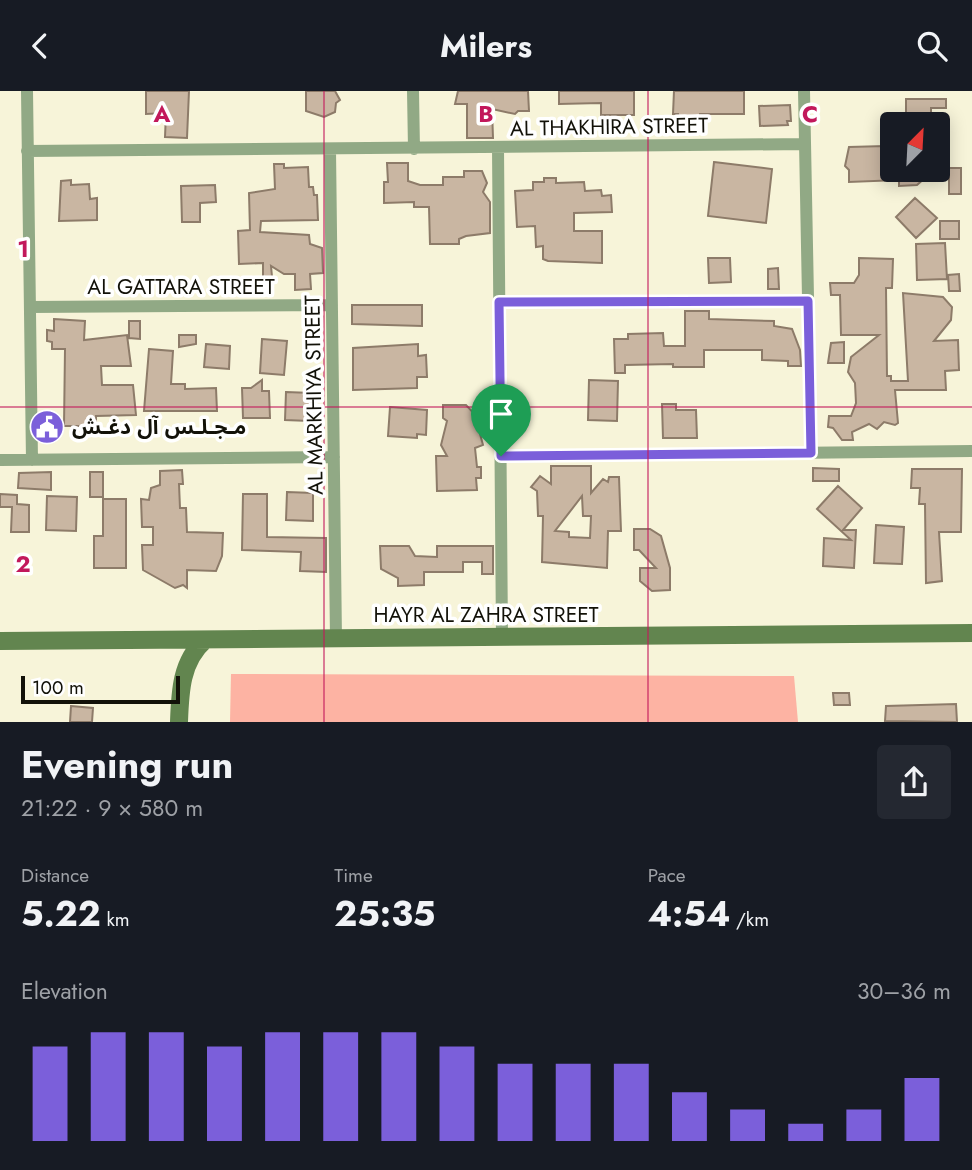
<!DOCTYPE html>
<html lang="en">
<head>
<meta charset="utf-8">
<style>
	body { margin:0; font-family:Jost,"Noto Sans Arabic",sans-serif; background:#242831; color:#f1f3f6; height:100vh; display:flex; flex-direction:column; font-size:26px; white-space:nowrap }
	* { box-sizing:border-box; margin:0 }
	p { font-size:23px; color:#9ea1a6 }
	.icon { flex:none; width:38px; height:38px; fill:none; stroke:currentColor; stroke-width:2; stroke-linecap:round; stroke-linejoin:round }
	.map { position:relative; height:631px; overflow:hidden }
	.side { display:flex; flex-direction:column; background:#171b24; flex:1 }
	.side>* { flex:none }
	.needle { width:46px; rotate:24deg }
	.controls { position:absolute; left:880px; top:21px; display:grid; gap:14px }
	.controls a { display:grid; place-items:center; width:70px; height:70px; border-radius:7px; background:#171b24; box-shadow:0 4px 18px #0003; font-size:35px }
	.scale { position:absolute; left:21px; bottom:18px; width:159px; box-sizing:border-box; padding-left:7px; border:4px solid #121108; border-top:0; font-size:19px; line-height:24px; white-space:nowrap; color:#121108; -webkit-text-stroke:5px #fff; paint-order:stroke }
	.pin { position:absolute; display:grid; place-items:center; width:60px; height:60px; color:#fff; margin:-72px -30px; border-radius:50% 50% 50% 0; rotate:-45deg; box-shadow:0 0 7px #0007 }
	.pin .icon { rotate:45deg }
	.round { display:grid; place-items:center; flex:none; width:74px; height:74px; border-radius:7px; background:#242831 }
	.summary { display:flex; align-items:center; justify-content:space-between; height:119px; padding:0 21px }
	h1 { font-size:38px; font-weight:700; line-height:52px }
	.metrics { display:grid; grid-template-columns:repeat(3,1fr); gap:10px; height:119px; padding:7px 21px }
	.metrics div { display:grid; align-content:center }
	.metrics b { font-size:35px; font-weight:700 }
	.metrics small { font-size:19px; font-weight:400 }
	.metrics p { font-size:19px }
	.chart { height:196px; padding:14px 21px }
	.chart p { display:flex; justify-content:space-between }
	.chart svg { width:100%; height:126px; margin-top:7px; stroke:#7b5fda; stroke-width:6 }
	header { display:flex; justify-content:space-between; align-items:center; height:91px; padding:0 21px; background:#171b24; font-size:32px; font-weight:700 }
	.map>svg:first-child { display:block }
</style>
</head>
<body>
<header><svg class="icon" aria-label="back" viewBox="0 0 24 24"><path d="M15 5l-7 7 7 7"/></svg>Milers<svg class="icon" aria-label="search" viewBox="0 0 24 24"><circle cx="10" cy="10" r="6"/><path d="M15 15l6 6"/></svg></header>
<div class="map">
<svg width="972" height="631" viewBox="0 0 972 631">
	<rect width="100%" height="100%" fill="#f7f4d9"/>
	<path fill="#fdb3a3" d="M231,583l563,2 4,46h-568z"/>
	<path fill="#c9b6a2" stroke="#8d7b69" stroke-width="2" fill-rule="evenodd" d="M146,0h43l-2,47 -22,-1 1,-24 -20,1z
		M306,0h29l5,9 -4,3 -1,9 -11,5 -18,-6z
		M458,0h70l1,20h-11l-3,3 -23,-5 1,29h-26v-34h-12z
		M559,0h75v24h-33v-12l-42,1z
		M674,0h70v23h-44v16h-22v-16h-5z
		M906,8h40v9h-15v13h-25z
		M790,14l1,16h-4l1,4 -28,1 -1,-20z
		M885,55l2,24h47l-17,15 -18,1v-6l-50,2v-12l-4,-4 4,-19z
		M714,71l58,7 -6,54 -58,-7z
		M387,72h21v18l12,4h23v-8h21v-6h18l5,12 -4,9 7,10v31l-24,3 -7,3v5h-29l-1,-37h-15v-5l-30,1v-21h4z
		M274,73h10v4l24,-1 1,20h4l1,8h3l1,25 -57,1 -1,11 49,3 1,9 12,4 1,25 -13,1 1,15 -16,1v-16h-11l-13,-8 2,21h-10v-24l-24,1 -1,-33 12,-1 -1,-37 26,-4z
		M949,77h12v26h-12z
		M544,87h12v5l28,-1 1,9 16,-1 1,6 9,-1 1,17 -38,1v18h28v32l-54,-2 -5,-2v-13l-7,1 -1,-21 -18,1 -2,-36 18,-1v-8h11z
		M71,89v5l18,-1 1,15 7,-1v22l-38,1 2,-40z
		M215,94l1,17 -16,1v19h-18l-1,-36z
		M915,107l22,20 -21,20 -20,-21z
		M940,130h19v18h-19z
		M945,152l2,36 -30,1 -1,-36z
		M708,167h22l1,24 -22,1z
		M859,167l34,1 -1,29h-6l1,88h4v5h17l-5,-88 40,4 9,10 -1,13 -17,21 24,-1 1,30 -14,1 1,19h-51l3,33 -3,2 -11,-3 -7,7 -8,-5 -17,8 1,8h-11l-9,-12 -5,-1 1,-11h22l5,-13 -1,-20 -7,-11 3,-15 28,-22h-38l-1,-40h-9l-1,-12h24l5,-8z
		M778,177l1,21h-11v-20z
		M959,183l1,17h-11l-1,-16z
		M352,214h70v21l-70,-2z
		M685,220h24v8l65,2v5l18,3 8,21 1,16h-13v-5l-26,-1v-10h-58v17h-31v-3l-48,1v8h-10l-1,-34h14v-5l35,-1 1,13h21z
		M54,228l31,2 -1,19 43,-5 4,31h-30l1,19h31l3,30 -40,1v10h-32l1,-77h-13v-7l-5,-1v-11l7,1z
		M129,230h11v18l-11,-1z
		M179,244h17v9l-17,3z
		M262,248l25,2 -3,34 -24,-2z
		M844,251v21h-16l3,-20z
		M206,253l24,2 -1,23 -25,-2z
		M418,253v12l8,-1 1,22h-10v11l-64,2v-42z
		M149,258l24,2 -2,33h14v5l31,-1 1,23h-73z
		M262,289v11h7l1,27h-27l-1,-30h9z
		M589,289l29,1 -1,40 -29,-1z
		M286,301l25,1 -1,28 -25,-1z
		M662,313h14v6h20l1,28h-34z
		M443,314h23l17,18 -3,11 3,11 -8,3 2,19h4v11h-5l1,12 -40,1 -1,-35h11l-6,-11 6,-24 -4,-3z
		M390,316l37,3 -1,25 -9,-1v4l-29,-2z
		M551,375h40v27l12,-14 5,3 1,-5h10l2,54h-13l-1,37 -65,-6 1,-46h-5l-1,-25 -6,-4 9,-11 11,8zM582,405l1,20h8l-1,22 -21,-1v-5l-14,-1z
		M813,377l26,1v12h-26z
		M912,378h50l-1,63h-22l3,49 -16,2 -1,-79h-6l1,-16h-9z
		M182,379l1,14h-4l1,24h6l1,24 36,1 -1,23 -6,15 -29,-1v18l-4,-3 -8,3 -32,-18 -1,-25h11v-18h-11l-1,-28 8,1 2,-12 9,-3v-14z
		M51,381v18l-33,-2 1,-15z
		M90,381h13v25h-13z
		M838,395l24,22 -19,22h13l-2,38 -31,-2 1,-28 27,2 -34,-31z
		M287,401l26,1v28l-27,-1z
		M0,403l17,1v9l12,1v27h-18l1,-25h-12z
		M243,403h24v43l59,1v34l-26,-1 1,-19 -59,-2z
		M47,405l30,1 -1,34 -30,-1z
		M103,408h23v69h-32v-32h9z
		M876,434l28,2 -2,37 -28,-1z
		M634,438h16l11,7 9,32v22l-18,1 -12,-10v-13h16l-17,-18h-5z
		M380,455h29l6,10 22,1v-11h56v28h-11v-12h-19v10h-39v13l-26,1v-8l-17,-9z
		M833,602h16l1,12h-16z
		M956,613l1,18 -72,-1 1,-15z
		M71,615l22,2 -1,14h-22z"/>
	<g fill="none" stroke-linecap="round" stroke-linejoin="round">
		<path stroke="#91a985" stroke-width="12" d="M27,0l5,369
			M413,0l1,58
			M804,0l7,362
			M498,57l4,489
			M330,59l6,489
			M27,60l778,-7
			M499,211l309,-1
			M30,216l302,-2
			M501,365l471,-5
			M0,369l334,-3"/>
		<path stroke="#62854f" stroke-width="18" d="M0,550l972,-8
			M179,631c1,-30 2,-61 26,-82"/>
	</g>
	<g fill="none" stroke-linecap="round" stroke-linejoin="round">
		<g stroke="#fff" stroke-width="14">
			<path id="route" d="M808,210l3,152 -310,3 -2,-154z"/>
		</g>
		<use href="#route" stroke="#7b5fda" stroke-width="9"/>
	</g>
	<path fill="none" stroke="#c2185b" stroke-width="2" stroke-opacity="0.55" d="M324,0v631M648,0v631M0,316h972"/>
	<defs>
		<g id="civic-disc" transform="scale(1.75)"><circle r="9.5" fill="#7b5fda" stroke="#fff"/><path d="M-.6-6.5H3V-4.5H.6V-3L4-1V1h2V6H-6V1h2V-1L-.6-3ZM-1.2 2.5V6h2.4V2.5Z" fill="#fff"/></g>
	</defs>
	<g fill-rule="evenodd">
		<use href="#civic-disc" x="47" y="336"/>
	</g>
	<g text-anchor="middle" stroke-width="7" stroke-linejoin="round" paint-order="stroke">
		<g font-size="21" fill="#121108" stroke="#fff">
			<text transform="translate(609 36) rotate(-1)" y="7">AL THAKHIRA STREET</text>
			<text x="181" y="203">AL GATTARA STREET</text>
			<text transform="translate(314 304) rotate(-91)" y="7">AL MARKHIYA STREET</text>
			<text x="486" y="531">HAYR AL ZAHRA STREET</text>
		</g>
		<g font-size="21" font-weight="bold" fill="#121108" stroke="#fff" text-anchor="start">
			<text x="72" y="343">مـجـلـس آل دغـش</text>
		</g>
	</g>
	<g font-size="23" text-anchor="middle" font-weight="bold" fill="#c2185b" stroke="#fff" stroke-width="7" stroke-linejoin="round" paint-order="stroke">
		<text x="162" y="31">A</text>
		<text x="486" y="31">B</text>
		<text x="810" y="31">C</text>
		<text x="23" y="166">1</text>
		<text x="23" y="481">2</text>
	</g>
</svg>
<div class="controls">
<a><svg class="needle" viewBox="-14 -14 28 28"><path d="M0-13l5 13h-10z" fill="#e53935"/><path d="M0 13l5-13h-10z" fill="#9ea1a6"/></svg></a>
</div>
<div class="scale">100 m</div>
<div class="pin" style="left:501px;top:365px;background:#1e9e55"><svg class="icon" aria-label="arrive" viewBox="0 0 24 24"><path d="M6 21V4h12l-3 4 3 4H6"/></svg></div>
</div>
<section class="side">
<div class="summary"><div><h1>Evening run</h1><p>21:22 · 9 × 580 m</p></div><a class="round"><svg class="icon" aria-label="share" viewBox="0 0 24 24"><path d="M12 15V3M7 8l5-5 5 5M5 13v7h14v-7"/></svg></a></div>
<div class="metrics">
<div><p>Distance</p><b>5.22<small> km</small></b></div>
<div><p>Time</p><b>25:35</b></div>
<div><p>Pace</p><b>4:54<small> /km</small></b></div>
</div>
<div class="chart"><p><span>Elevation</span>30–36 m</p>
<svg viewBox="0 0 160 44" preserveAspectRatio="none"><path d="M5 44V11M15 44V6M25 44V6M35 44V11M45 44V6M55 44V6M65 44V6M75 44V11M85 44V17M95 44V17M105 44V17M115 44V27M125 44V33M135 44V38M145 44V33M155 44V22"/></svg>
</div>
</section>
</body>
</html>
